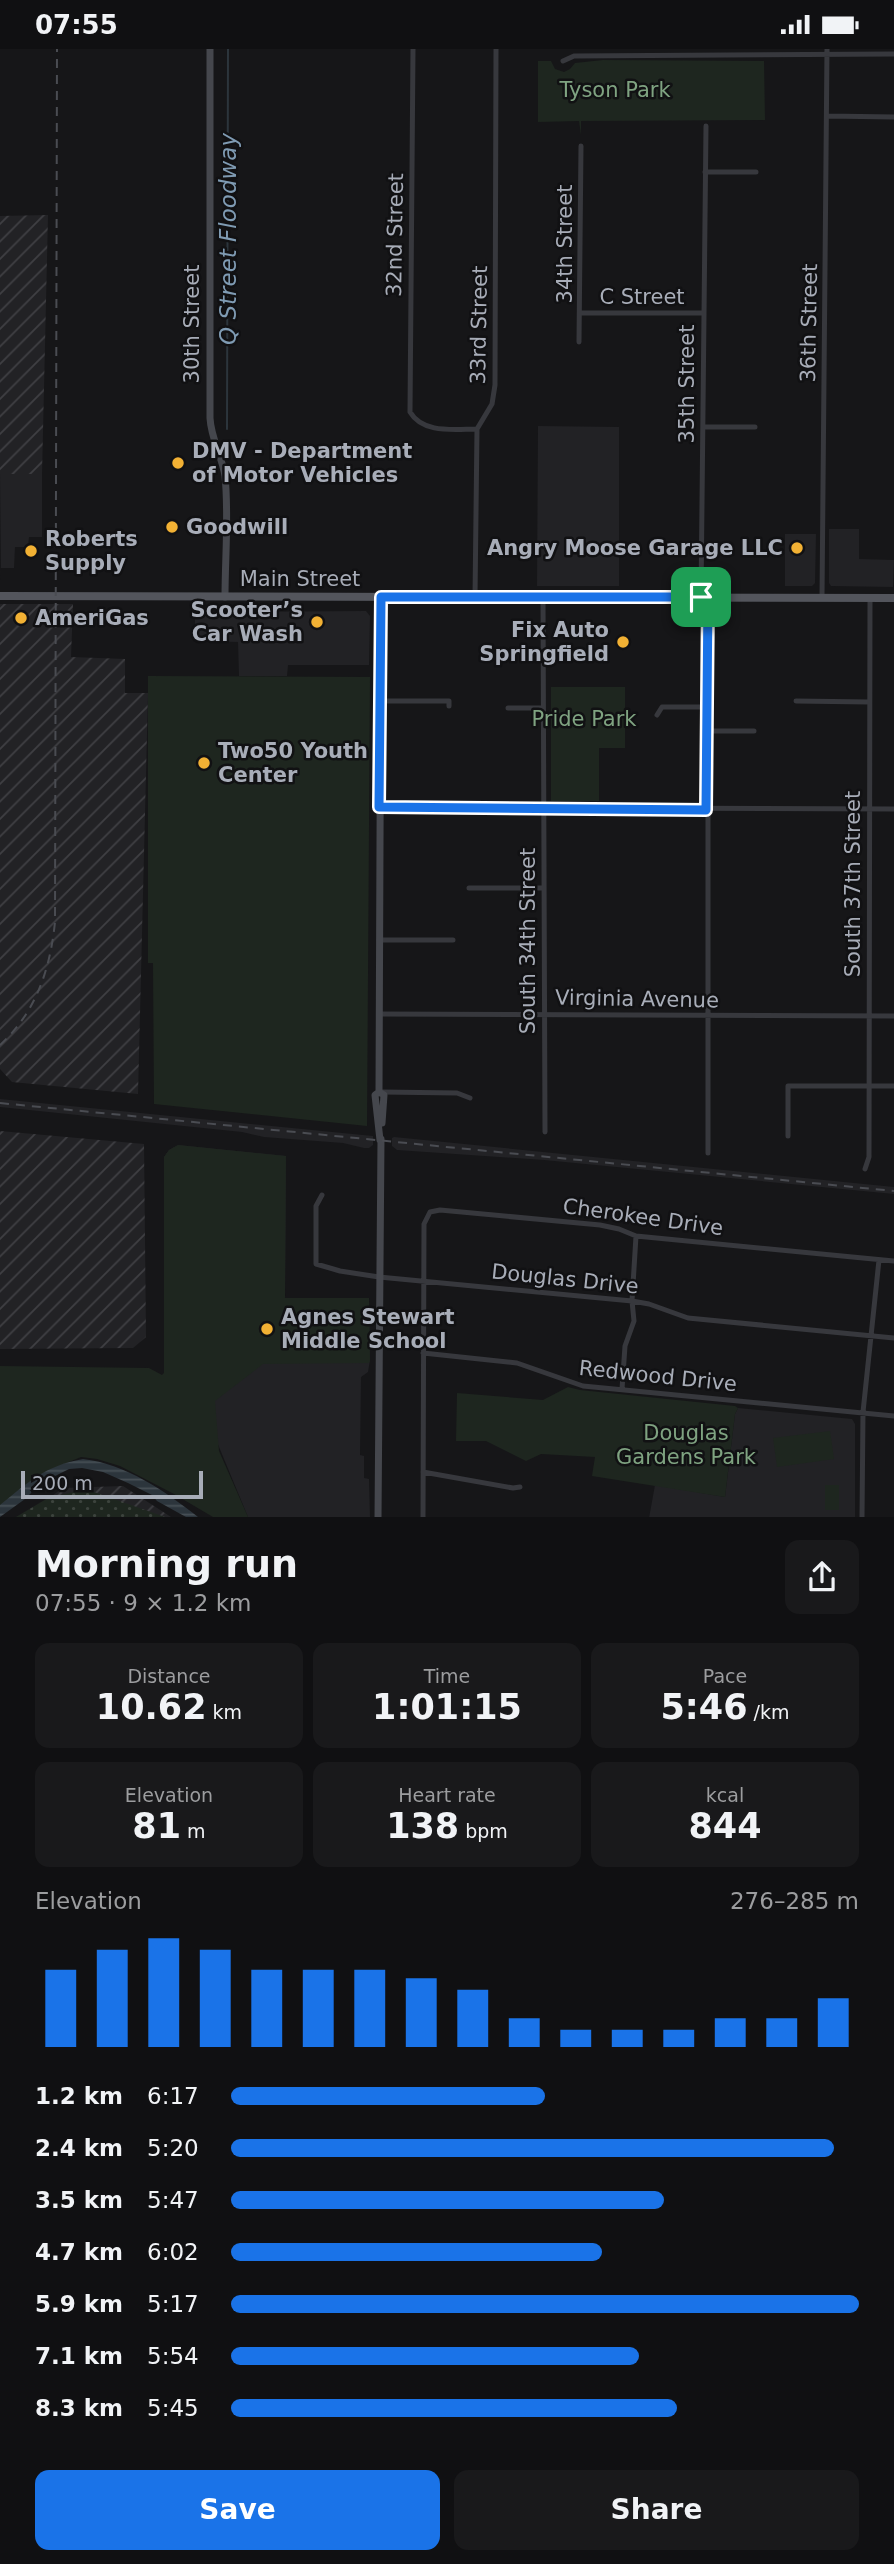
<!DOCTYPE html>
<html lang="en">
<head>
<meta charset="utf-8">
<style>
	body { margin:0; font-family:"DejaVu Sans",sans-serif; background:#19191b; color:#f1f3f6; height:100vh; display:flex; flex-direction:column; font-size:26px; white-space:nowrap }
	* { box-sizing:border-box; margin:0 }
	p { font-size:23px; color:#9c9d9f }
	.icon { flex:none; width:38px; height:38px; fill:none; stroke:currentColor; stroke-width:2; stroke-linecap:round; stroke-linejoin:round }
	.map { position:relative; height:1468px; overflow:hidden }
	.side { display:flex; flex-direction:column; background:#101012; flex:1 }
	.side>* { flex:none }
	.scale { position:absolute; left:21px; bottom:18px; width:182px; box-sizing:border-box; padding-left:7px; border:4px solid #a8adb8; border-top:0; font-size:19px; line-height:24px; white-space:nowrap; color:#a8adb8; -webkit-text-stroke:5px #111113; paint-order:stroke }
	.pin { position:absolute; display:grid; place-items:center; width:60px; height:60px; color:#fff; margin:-30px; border-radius:14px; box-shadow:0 4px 10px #0006 }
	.round { display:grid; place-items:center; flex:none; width:74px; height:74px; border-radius:14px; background:#19191b }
	.summary { display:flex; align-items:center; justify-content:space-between; height:119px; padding:0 35px }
	h1 { font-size:38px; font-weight:600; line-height:52px }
	.figures { display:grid; grid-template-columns:repeat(3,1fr); gap:10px; height:119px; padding:7px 35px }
	.figures div { display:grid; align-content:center; border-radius:14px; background:#19191b; text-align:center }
	.figures b { font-size:35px; font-weight:600 }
	.figures small { font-size:19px; font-weight:400 }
	.figures p { font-size:19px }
	.chart { height:196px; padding:14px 35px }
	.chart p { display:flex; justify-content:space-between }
	.chart svg { width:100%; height:126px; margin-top:7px; stroke:#1a73e8; stroke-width:6 }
	.cta { display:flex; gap:14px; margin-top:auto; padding:14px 35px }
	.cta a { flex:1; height:80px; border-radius:14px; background:#1a73e8; color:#fff; font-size:28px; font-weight:600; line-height:80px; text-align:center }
	.cta a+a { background:#19191b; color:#f1f3f6 }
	ul { padding:0 35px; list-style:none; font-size:23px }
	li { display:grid; grid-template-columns:112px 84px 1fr; align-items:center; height:52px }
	li i { height:18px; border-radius:9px; background:#1a73e8 }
	.status { display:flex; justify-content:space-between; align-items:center; height:49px; padding:0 35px; background:#101012; direction:ltr }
	.status svg { height:19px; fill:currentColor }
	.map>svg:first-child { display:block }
</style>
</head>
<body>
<div class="status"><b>07:55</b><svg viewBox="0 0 49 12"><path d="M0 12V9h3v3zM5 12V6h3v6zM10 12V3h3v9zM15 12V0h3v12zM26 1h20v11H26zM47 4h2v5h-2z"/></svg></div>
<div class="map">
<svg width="894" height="1469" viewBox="0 0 894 1469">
	<defs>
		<pattern id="industrial-furrows" width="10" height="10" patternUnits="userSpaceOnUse" patternTransform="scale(1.75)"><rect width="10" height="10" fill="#222225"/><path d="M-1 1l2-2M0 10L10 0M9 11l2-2" fill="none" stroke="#3f3f43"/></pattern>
		<pattern id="grass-dots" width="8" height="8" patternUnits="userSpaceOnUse" patternTransform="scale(1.75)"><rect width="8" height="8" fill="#1e261f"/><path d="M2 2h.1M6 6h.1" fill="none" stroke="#3c433d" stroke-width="1.8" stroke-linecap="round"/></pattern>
		<pattern id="water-rules" width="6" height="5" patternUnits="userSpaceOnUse" patternTransform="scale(1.75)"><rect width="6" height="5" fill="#2c353c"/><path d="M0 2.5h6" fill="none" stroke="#485056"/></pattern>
	</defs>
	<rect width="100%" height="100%" fill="#161618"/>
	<path fill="#222225" d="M538,377l81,1v159h-82z
		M0,425h42v63h-13l-1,10h-13l-1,21h-13v12z
		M829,480h30v30l35,1 -1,27 -62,-1 -2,-3z
		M785,485h31l-1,49 -3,3h-27z
		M366,562l4,5 -1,49h-81l-1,11h-48l-1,-34 -43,-1v-29z
		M0,1050l373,37v9l-4,3h-5l-21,-5 -79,-6 -22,-5 -242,-25z
		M394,1088l500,50v7l-350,-34 -147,-10 -5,-4v-8z
		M178,1096l108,11 -1,142h84l1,62 -2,12 -7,5 -1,78 4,1v22l5,1 1,38h-122l-31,-75 -53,-285 5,-7z
		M738,1359l114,11 3,5v93l-206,1 6,-33 70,12 10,-83z"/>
	<path fill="url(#industrial-furrows)" d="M48,166l-6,259h-42v-258z
		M0,555h73l-2,53 54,2v34h23l-10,401 -126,-12 -12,-13z
		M0,1082l144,13 2,193 -13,11 -133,1z
		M123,1437l48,31 -150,1 42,-30z"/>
	<path fill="url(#grass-dots)" d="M74,1443h20l71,25h-149l32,-19z"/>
	<path fill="#1e261f" d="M603,11l161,1 1,59 -184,1v14l-2,-14 -41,1v-61h13l4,8 9,3 6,-3 5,-6z
		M148,627l222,1 -3,449 -213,-22 -1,-141h-5z
		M551,638h74v61h-26v53h-48z
		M178,1096l108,11 -1,142h84l1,62 -1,3 -106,1 -48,37 4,50 29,66h-35l-39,-23 -54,-28 -23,-7 -16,-2 -17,7 -64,43v-141l149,2 13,7 2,-2v-216l5,-7z
		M568,1338l12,3 155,16 3,2 -3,6 -10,83 -133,-21 3,-19 -54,-3 -15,7 -40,-20h-30l1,-48 86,7z
		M830,1382l4,28 -57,8 -4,-29z
		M825,1436h14v25h-14z"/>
	<path fill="url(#water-rules)" d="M83,1410c43,5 82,32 115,58h-12l-29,-16 -5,-6 -24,-12 -25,-11 -21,-4 -13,1 -28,14 -16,16 -25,18v-12c29,-23 44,-39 83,-46z"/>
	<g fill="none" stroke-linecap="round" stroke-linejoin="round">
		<path stroke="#2c353c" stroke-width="2" d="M227,380l1,-380"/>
		<path stroke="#37383d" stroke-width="5" d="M413,0l-3,363c13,22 44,17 67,17
			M563,12l11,-5 320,-2
			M827,67l67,1
			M705,123h51
			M580,264h124
			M579,293l2,-196
			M703,378h52
			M475,548l2,-168 15,-25 3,-19 1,-336
			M543,548l2,535
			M701,548l5,-471
			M822,549l5,-549
			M380,652h69v5
			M796,652l73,1
			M508,659h35
			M657,666l5,-8h45
			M707,682h47
			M378,758l516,2
			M469,839h74
			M379,891h74
			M379,965l515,2
			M382,1043l75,1 13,5
			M788,1087v-50h106
			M708,1104v-556
			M865,1120l4,-12 1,-559
			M322,1146l-6,11v58l24,7 39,6 253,24 17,3 39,14 206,20
			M423,1304l94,10 66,23 311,30
			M622,1340l3,-43 9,-25 -2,-20 4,-65
			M423,1423l90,16 7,-1
			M423,1469l1,-294 6,-12 10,-2 160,15 19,4 17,7 258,25
			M862,1469l1,-106 16,-152"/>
		<path stroke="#45474d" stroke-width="7" d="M210,0v369c1,21 12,38 15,58 4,40 0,81 0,121
			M379,1043l5,3 -2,28
			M380,1091l-5,-45 4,-3 2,-495
			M378,1469l3,-379"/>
		<path stroke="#53555c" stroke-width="8" d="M0,547l894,2"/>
		<path stroke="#4a4c52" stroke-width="2" stroke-dasharray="9 7" stroke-linecap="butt" d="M0,996c36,-33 50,-75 55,-123l2,-873
			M0,1054l894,88"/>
	</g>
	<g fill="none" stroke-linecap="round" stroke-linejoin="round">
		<g stroke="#fff" stroke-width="14">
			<path id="route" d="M381,548h327l-2,213 -327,-3z"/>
		</g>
		<use href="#route" stroke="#1a73e8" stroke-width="9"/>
	</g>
	<g fill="#f2b134" stroke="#111113" stroke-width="2.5">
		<circle cx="178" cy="414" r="7"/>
		<circle cx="172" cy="478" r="7"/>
		<circle cx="797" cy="499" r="7"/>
		<circle cx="31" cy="502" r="7"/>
		<circle cx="21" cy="569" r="7"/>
		<circle cx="317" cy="573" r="7"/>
		<circle cx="623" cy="593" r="7"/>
		<circle cx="204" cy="714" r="7"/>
		<circle cx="267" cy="1280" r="7"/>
	</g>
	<g text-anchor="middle" stroke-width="5" stroke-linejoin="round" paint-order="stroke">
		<g font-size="21" fill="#7fa381" stroke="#111113">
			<text x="615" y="48">Tyson Park</text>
			<text x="584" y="677">Pride Park</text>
			<text x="686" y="1391">Douglas<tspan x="686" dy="24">Gardens Park</tspan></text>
		</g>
		<g font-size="21" fill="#a8adb8" stroke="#111113">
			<text transform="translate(395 186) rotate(-89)" y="7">32nd Street</text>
			<text transform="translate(565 195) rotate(-90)" y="7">34th Street</text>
			<text x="642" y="255">C Street</text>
			<text transform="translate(809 274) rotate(-89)" y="7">36th Street</text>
			<text transform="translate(192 275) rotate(-90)" y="7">30th Street</text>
			<text transform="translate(479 276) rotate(-89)" y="7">33rd Street</text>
			<text transform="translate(687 335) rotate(-90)" y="7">35th Street</text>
			<text x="300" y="537">Main Street</text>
			<text transform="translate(853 835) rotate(-90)" y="7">South 37th Street</text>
			<text transform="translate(528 892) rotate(-90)" y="7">South 34th Street</text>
			<text transform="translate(637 950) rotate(1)" y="7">Virginia Avenue</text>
			<text transform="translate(643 1168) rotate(8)" y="7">Cherokee Drive</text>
			<text transform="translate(565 1230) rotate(6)" y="7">Douglas Drive</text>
			<text transform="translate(658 1327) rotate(6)" y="7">Redwood Drive</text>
		</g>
		<g font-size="21" font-weight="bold" fill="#a8adb8" stroke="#111113" text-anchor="start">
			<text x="192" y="409">DMV - Department<tspan x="192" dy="24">of Motor Vehicles</tspan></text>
			<text x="186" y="485">Goodwill</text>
			<text x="45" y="497">Roberts<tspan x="45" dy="24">Supply</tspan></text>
			<text x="783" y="506" text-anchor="end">Angry Moose Garage LLC</text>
			<text x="303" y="568" text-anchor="end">Scooter’s<tspan x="303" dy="24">Car Wash</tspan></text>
			<text x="35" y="576">AmeriGas</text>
			<text x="609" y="588" text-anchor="end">Fix Auto<tspan x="609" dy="24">Springfield</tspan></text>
			<text x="218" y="709">Two50 Youth<tspan x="218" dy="24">Center</tspan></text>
			<text x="281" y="1275">Agnes Stewart<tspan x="281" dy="24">Middle School</tspan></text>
		</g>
		<g font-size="23" font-style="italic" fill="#7f9bb3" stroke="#111113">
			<text transform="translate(228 190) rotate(-90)" y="8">Q Street Floodway</text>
		</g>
	</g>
</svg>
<div class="scale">200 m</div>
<div class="pin" style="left:701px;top:548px;background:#1e9e55"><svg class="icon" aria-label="arrive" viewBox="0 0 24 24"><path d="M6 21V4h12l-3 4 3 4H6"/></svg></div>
</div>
<section class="side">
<div class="summary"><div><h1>Morning run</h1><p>07:55 · 9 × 1.2 km</p></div><a class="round"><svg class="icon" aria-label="share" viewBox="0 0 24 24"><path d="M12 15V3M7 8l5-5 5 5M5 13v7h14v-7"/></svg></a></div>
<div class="figures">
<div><p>Distance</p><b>10.62<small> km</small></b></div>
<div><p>Time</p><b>1:01:15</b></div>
<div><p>Pace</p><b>5:46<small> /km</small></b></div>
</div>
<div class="figures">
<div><p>Elevation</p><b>81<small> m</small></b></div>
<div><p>Heart rate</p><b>138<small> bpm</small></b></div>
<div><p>kcal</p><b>844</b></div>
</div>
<div class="chart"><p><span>Elevation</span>276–285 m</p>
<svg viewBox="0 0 160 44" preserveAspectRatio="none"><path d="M5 44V17M15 44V10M25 44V6M35 44V10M45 44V17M55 44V17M65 44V17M75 44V20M85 44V24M95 44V34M105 44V38M115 44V38M125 44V38M135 44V34M145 44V34M155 44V27"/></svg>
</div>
<ul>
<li><b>1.2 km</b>6:17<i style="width:50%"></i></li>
<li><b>2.4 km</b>5:20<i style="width:96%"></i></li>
<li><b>3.5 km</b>5:47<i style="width:69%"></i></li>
<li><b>4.7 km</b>6:02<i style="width:59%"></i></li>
<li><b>5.9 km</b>5:17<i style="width:100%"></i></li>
<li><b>7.1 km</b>5:54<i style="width:65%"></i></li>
<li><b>8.3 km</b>5:45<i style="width:71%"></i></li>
</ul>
<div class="cta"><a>Save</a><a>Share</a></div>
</section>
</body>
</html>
